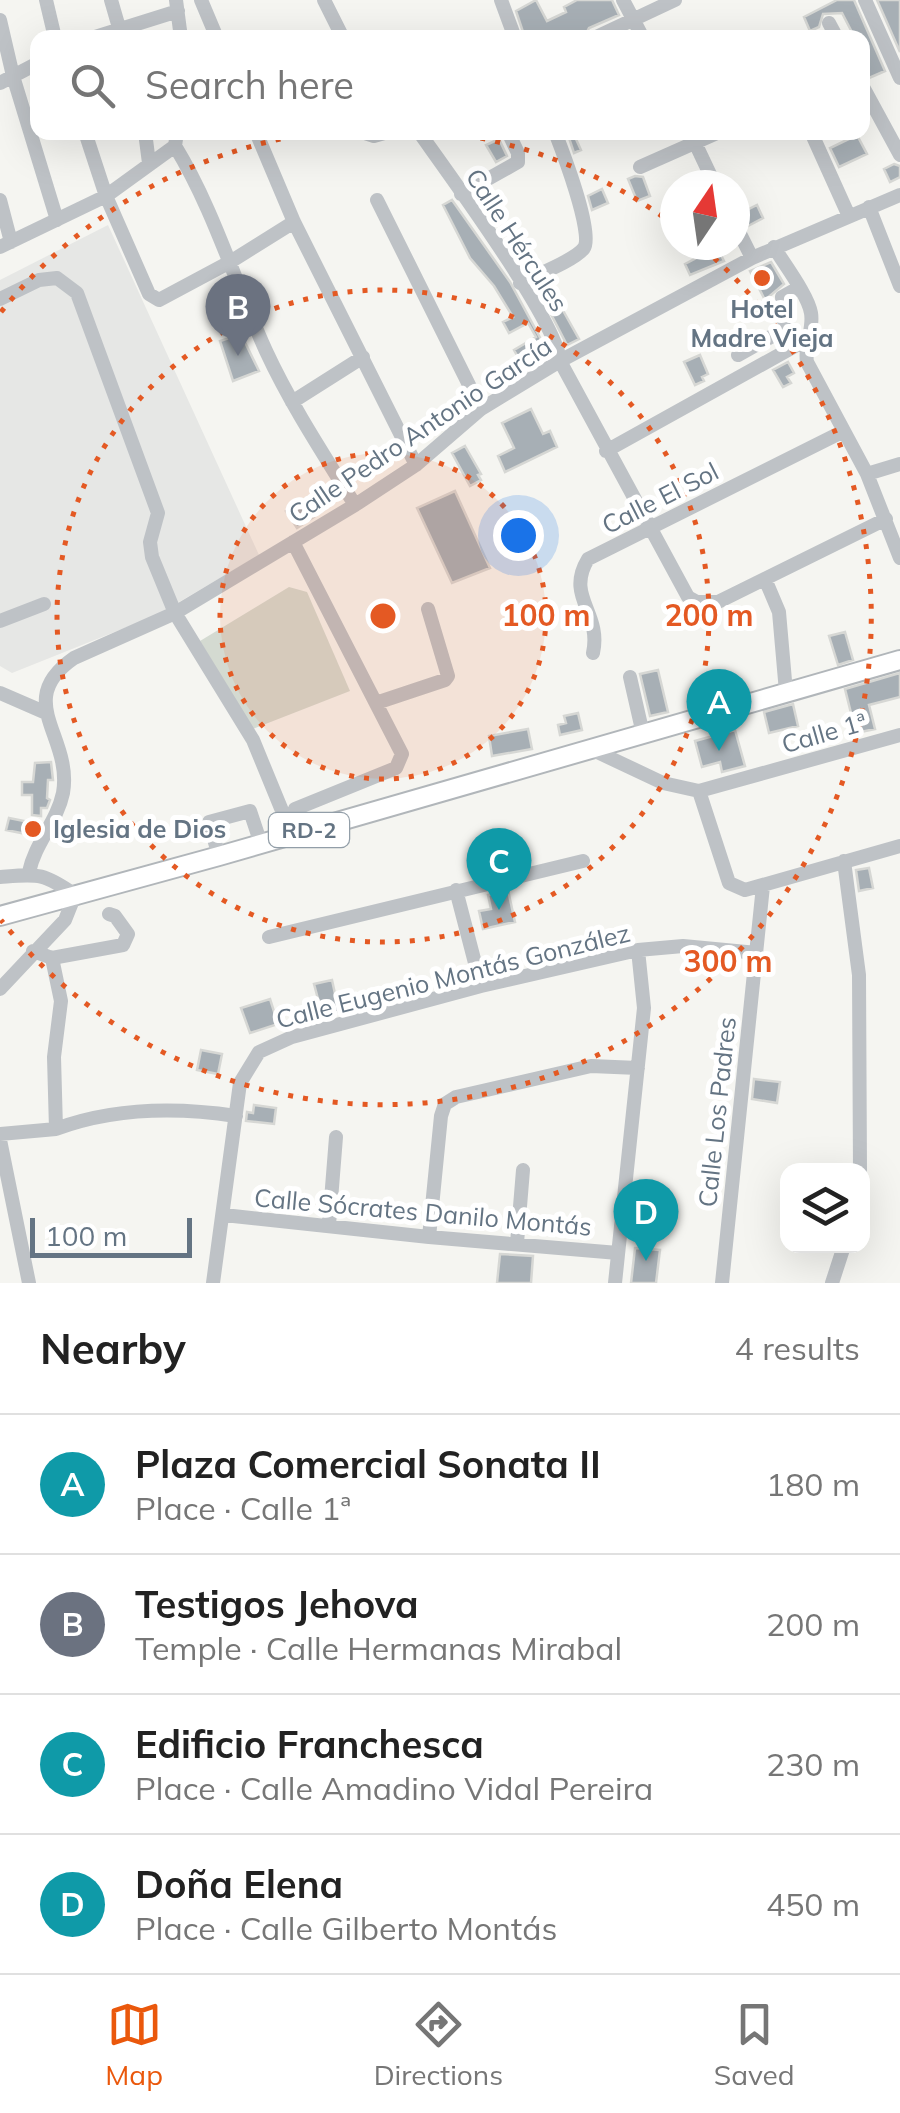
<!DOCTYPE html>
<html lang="en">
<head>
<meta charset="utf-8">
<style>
	body { margin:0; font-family:Mulish,sans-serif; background:#f2f2f2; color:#222 }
	.controls { position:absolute; right:30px; bottom:30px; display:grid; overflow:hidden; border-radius:20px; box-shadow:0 10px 40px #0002 }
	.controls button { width:90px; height:90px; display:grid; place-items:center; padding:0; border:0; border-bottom:2px solid #e0e0e0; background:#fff; color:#222; font:50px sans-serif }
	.compass { position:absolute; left:660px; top:170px; width:90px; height:90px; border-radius:50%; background:#fff; box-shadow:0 10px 40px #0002; rotate:13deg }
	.scale { position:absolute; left:30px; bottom:25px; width:162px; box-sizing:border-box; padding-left:10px; border:5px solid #647483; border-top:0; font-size:28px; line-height:35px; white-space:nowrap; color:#647483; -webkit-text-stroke:8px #fff; paint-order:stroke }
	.you { position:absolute; left:518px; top:535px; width:35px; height:35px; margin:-25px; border:8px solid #fff; border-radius:50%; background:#1a73e8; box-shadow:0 0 0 15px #1a73e833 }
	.badge { display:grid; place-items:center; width:65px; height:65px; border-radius:50%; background:#ea580c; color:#fff; font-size:32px; font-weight:700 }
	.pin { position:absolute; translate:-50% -82px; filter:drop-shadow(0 2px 5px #0008) }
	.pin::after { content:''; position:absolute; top:52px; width:35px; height:30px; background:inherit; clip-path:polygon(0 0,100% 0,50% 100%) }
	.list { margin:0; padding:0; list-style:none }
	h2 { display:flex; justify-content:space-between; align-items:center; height:130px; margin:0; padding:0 40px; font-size:42px }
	h2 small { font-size:32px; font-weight:400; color:#767676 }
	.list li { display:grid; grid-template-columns:65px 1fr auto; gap:30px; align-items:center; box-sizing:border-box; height:140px; padding:0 40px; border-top:2px solid #e0e0e0 }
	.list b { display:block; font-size:38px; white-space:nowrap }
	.list p { margin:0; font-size:32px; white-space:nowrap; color:#767676 }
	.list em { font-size:32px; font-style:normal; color:#767676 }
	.icon { flex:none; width:55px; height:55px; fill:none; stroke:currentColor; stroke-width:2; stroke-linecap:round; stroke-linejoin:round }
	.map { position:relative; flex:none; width:900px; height:1283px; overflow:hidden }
	.search { position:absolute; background:#fff; box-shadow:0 10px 40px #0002; left:30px; right:30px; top:30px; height:110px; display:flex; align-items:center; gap:25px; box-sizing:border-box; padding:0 35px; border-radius:20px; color:#767676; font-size:38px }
	.sheet { height:690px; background:#fff }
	nav { display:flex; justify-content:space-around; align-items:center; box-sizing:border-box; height:140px; border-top:2px solid #e0e0e0; background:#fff; font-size:28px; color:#767676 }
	nav a { display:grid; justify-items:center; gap:5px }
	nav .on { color:#ea580c }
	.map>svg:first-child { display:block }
	.built { fill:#e6e7e5 }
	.green { fill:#d4dad1 }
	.building { fill:#a7afb5; stroke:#d6d7d4; stroke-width:2.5 }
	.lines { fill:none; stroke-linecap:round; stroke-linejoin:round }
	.major-casing { stroke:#b1b6ba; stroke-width:22 }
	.minor { stroke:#bec2c6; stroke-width:14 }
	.major { stroke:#fff; stroke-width:18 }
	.ring { fill:none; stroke:#e45923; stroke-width:5; stroke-dasharray:5 10 }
	.poi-dot { fill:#e45923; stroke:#fff; stroke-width:4 }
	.labels { text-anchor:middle; stroke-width:10; stroke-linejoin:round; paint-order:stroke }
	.shield { fill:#fff; stroke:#929ea8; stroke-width:2.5 }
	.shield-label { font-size:22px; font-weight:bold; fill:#647483 }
	.street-label { font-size:25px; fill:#647483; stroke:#fff }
	.poi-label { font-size:25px; font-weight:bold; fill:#647483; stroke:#fff }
	.centre { fill:#e45923; stroke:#fff; stroke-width:5 }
	.ring-label { font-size:30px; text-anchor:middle; font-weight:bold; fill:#e45923; stroke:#fff; stroke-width:10; stroke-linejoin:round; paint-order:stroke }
</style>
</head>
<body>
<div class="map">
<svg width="900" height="1283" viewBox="0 0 900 1283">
	<rect width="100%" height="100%" fill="#f5f5f1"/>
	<path class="built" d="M108 225 259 555 157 615 12 673 0 666V280Z"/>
	<path class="green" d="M289 587 307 592 350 691 253 729 200 641Z"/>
	<path class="building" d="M536 0 547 21 566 12 564 7 577 0H612L619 15 589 28 584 38H525L516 11Z
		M837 0H854L885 71 869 78 864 75 862 38H855L842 13 823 14 819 27 810 31 804 17Z
		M877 0H900V52Z
		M567 132H590L576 139 581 150 574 153Z
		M857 135 867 154 839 167 830 148Z
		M499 139 507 156 496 162 486 145Z
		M894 164 900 166V177L890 182 884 169Z
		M635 176 643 177 650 196 637 201 628 179Z
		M602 189 608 203 592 210 588 196Z
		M452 200 510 282 544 345 548 356 525 370 514 350 536 337 528 323 509 333 503 322 513 317 494 286 470 258 443 205Z
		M757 205 763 218 748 226 739 214Z
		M717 247 724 261 690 275 685 264Z
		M771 262 784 284 765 300 750 271Z
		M547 282 579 339 567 345 537 287Z
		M241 334 259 371 233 381 220 341Z
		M700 355 708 374 702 377 704 381 695 385 684 362Z
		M788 362 794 373 787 377 791 383 783 387 773 370Z
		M531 409 543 434 550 431 557 447 505 472 498 456 514 448 502 423Z
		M465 446 481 474 478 475 481 480 470 486 452 453Z
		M455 491 490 568 452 583 417 508Z
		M303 500 314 517 297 528 286 511Z
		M845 632 853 660 838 665 829 636Z
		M658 670 668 712 650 716 640 674Z
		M900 673V697L869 705 875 729 856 733 845 689Z
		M793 704 798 726 769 733 764 712Z
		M578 713 582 730 560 735 558 725 566 723 564 716Z
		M528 729 532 749 492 756 489 736Z
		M735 730 745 766 722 772 720 762 702 767 695 741Z
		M51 762 53 780H48L47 798 50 800 47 808H41V816L32 815V795H22V782H33L35 763Z
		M9 818 34 823 31 835 6 830Z
		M869 868 873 888 859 891 856 870Z
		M508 890 515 922 483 929 479 911 491 909 488 895Z
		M332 980 339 1012 322 1014 314 984Z
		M270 999 278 1024 250 1033 241 1008Z
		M201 1050 222 1054 218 1074 197 1070Z
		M754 1079 780 1082 777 1103 752 1099Z
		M254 1105 276 1108 274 1124 246 1121 247 1112 253 1113Z
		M635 1248 660 1250 656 1283H631Z
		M500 1254 533 1256 531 1283H497Z"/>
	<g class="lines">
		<g class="major-casing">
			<path id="major" d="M0 916 219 856 900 660"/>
		</g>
		<path class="minor" d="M46 0 55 38
			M111 0 122 38
			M176 0 181 38
			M201 0 217 38
			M324 0 343 38
			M501 0 515 38
			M623 0 643 38
			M865 0 900 78
			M0 20 13 76 57 220
			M829 23 837 38
			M92 38 178 11
			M594 38 675 0
			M0 83 38 63
			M862 85 900 155
			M85 132 106 196 149 294 159 300 230 262 294 222
			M145 132 149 163
			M177 132 175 146C214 210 235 283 266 351 291 405 324 455 355 505
			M256 132 294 222 416 465
			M362 132 374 136 388 132
			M419 132C448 173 557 321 560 361L688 597 697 602H718L886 519
			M690 132 715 185
			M811 132 848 214
			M640 167 719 132
			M461 194 518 162V153L508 132
			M0 200 11 242
			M377 200 481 409
			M869 207 900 286
			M735 224 752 258
			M0 247 106 196 175 146
			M774 247C784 264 808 295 811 313 814 330 804 344 807 362L867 474 900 558
			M520 283C534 276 576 260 584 248 594 234 562 150 555 132
			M0 299 39 280 57 278 77 293 158 513 150 542 152 557 175 613 253 740 292 835
			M738 355 785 329 782 297 798 288
			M292 402 363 357
			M606 451 806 340
			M867 474 900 464
			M765 579 779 612 786 692
			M0 621 44 604
			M593 653C602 612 565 597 588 559L842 432
			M630 677 643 734
			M0 693 44 712
			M376 703 445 680 448 676 428 609
			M591 749 663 783 699 791 900 735
			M699 791 729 883 745 890 900 846
			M293 831 295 809 396 768 402 754 293 542
			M219 856 209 822 250 811 261 844
			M844 861 859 975 860 1170
			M29 872C35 843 57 822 63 793 73 736 12 701 74 658L175 613 355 505 416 465 481 409 560 361 752 258 900 195
			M0 877C38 874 42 872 75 895L65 920 0 989
			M456 890 481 986
			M269 937 583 861
			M52 958 123 945 128 934 115 916 109 914
			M56 1129C113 1108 176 1107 236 1116
			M0 1134 56 1129 54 1057 61 1001 52 958 33 951
			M0 1140 29 1283
			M224 1215 429 1237 618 1253
			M329 1225 336 1137
			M429 1237 441 1116 445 1104 456 1097 591 1066 638 1068
			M517 1243 523 1170
			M213 1283 240 1083 259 1052 292 1037 481 986 638 950 683 946 757 953
			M615 1283 644 1008 638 950
			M722 1283 763 886
			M832 1283 844 1246"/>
		<use href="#major" class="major"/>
	</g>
	<circle cx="383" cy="616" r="163" fill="#e45923" fill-opacity=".12"/>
	<g class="ring">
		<circle cx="383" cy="616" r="163"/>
		<circle cx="383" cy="616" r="326"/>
		<path d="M1 312A488 488 0 0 1 315 133M451 133A488 488 0 0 1 673 224M703 248A488 488 0 1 1 1 920"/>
	</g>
	<g class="poi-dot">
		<circle cx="762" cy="278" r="10"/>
		<circle cx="33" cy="829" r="10"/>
	</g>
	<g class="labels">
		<rect class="shield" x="269" y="813" width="80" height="34" rx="8"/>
		<g class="shield-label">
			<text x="309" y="838">RD-2</text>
		</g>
		<g class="street-label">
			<text transform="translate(517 240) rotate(57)" y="9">Calle Hércules</text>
			<text transform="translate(420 430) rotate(-34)" y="9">Calle Pedro Antonio García</text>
			<text transform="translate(660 498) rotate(-27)" y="9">Calle El Sol</text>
			<text transform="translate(824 733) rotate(-16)" y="9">Calle 1ª</text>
			<text transform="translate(453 976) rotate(-14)" y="9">Calle Eugenio Montás González</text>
			<text transform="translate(717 1112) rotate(-84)" y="9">Calle Los Padres</text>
			<text transform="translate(423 1212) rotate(5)" y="9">Calle Sócrates Danilo Montás</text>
		</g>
		<g class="poi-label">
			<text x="762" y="318">Hotel<tspan x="762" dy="29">Madre Vieja</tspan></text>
			<text x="53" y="838" text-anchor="start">Iglesia de Dios</text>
		</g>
	</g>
	<circle cx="383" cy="616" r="15" class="centre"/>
	<g class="ring-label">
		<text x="546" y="626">100 m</text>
		<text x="709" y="626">200 m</text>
		<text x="728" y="972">300 m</text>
	</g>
</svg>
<div class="controls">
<button><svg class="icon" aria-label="layers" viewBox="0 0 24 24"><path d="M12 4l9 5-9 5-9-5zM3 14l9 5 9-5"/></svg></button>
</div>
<svg class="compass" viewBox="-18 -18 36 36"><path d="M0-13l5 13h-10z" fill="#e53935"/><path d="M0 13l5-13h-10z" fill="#767676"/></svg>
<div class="scale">100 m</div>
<div class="you"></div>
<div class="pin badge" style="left:719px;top:751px;background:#0f9aa8">A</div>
<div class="pin badge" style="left:238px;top:356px;background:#6b7280">B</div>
<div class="pin badge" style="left:499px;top:910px;background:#0f9aa8">C</div>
<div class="pin badge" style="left:646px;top:1261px;background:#0f9aa8">D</div>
<div class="search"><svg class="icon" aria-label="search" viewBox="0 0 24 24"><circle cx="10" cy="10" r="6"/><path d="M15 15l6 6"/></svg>Search here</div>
</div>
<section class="sheet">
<h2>Nearby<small>4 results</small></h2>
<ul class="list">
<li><span class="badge" style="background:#0f9aa8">A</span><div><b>Plaza Comercial Sonata II</b><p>Place · Calle 1ª</p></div><em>180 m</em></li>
<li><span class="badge" style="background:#6b7280">B</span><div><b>Testigos Jehova</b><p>Temple · Calle Hermanas Mirabal</p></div><em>200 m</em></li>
<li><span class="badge" style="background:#0f9aa8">C</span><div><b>Edificio Franchesca</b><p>Place · Calle Amadino Vidal Pereira</p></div><em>230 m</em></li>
<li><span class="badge" style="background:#0f9aa8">D</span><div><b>Doña Elena</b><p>Place · Calle Gilberto Montás</p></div><em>450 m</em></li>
</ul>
</section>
<nav>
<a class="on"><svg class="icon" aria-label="map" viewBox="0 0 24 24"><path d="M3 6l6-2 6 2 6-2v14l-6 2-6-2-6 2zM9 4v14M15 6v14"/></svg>Map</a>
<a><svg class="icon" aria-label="directions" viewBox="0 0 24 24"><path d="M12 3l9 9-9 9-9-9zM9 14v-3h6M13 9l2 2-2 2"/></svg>Directions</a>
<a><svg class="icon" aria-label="saved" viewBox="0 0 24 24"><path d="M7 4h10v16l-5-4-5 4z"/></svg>Saved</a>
</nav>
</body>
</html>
